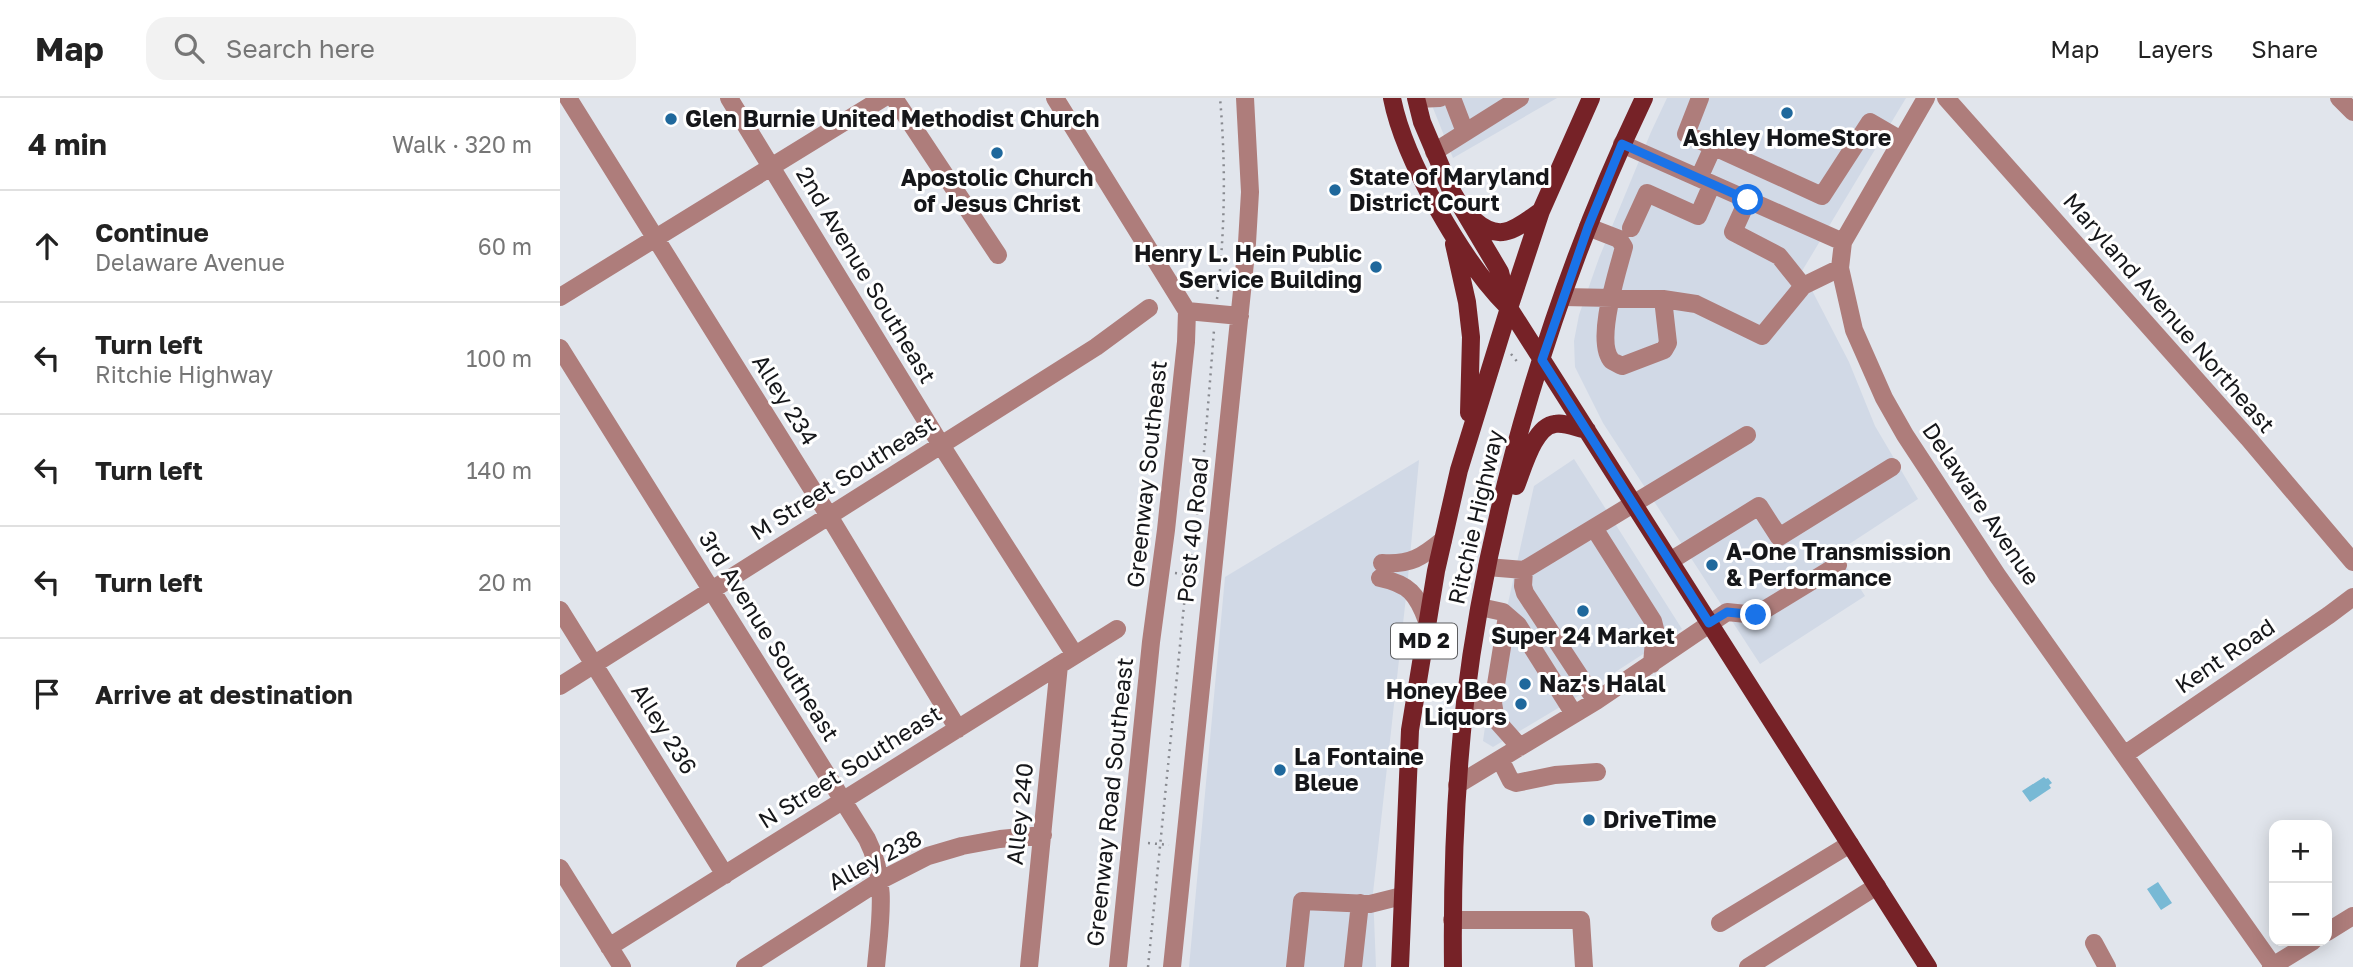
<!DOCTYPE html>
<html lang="en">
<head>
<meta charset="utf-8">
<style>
	body { margin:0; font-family:"Golos Text",sans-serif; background:#f2f2f2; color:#222 }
	.controls { position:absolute; right:21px; bottom:21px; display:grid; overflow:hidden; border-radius:14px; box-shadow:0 4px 18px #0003 }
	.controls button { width:63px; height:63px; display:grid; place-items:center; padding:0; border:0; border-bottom:2px solid #e0e0e0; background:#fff; color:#222; font:35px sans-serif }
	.stop { position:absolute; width:21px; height:21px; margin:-16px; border:5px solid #1a73e8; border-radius:50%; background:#fff }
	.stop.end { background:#1a73e8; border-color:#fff; box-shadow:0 2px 7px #0008 }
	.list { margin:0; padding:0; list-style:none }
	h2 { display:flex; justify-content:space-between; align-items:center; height:91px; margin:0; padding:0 28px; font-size:30px }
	h2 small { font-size:23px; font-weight:400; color:#767676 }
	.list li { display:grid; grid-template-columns:46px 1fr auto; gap:21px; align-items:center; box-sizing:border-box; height:112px; padding:0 28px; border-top:2px solid #e0e0e0 }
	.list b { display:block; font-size:26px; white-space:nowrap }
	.list p { margin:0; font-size:23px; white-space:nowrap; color:#767676 }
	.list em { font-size:23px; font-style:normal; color:#767676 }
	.icon { flex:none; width:38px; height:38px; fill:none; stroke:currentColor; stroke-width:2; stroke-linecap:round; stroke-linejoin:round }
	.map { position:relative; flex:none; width:1793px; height:869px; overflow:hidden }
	header { display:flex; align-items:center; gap:42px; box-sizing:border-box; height:98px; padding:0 35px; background:#fff; border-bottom:2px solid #e0e0e0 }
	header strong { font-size:33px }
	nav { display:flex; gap:38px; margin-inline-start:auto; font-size:24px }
	.search { width:490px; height:63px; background:#f2f2f2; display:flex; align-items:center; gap:18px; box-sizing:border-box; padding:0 24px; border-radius:21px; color:#767676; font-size:26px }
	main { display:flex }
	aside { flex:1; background:#fff }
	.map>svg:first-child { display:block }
	.built { fill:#d1d9e6 }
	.water { fill:#78b9d5 }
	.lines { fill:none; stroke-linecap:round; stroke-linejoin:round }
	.path { stroke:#888a90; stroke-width:2.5; stroke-dasharray:2 5; stroke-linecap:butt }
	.minor { stroke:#ae7d7b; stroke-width:18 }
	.major { stroke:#762227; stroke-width:18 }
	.route { stroke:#1a73e8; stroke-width:9 }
	.poi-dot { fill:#1f689c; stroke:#fff; stroke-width:2.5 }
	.labels { text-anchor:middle; stroke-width:6; stroke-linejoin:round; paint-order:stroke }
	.shield { fill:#fff; stroke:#5c5d5f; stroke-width:2 }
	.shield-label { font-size:21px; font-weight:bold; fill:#16171a }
	.poi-label { font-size:23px; font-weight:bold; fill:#16171a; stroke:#fff; text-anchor:start }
	.street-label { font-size:23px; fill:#16171a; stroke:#fff }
</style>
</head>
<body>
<header>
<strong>Map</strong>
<div class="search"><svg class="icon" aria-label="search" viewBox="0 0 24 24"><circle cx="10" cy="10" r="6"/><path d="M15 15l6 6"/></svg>Search here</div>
<nav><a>Map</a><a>Layers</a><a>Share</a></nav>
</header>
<main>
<aside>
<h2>4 min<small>Walk · 320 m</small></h2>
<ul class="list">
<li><svg class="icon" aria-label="ahead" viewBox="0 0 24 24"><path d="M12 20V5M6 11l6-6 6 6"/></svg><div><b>Continue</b><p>Delaware Avenue</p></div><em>60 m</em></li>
<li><svg class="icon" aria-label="left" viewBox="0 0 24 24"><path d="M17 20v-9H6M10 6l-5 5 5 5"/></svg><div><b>Turn left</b><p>Ritchie Highway</p></div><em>100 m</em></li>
<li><svg class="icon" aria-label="left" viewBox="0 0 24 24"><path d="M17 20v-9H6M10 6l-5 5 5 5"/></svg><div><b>Turn left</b></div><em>140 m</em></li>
<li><svg class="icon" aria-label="left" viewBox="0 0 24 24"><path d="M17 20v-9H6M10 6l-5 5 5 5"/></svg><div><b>Turn left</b></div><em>20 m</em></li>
<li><svg class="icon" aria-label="arrive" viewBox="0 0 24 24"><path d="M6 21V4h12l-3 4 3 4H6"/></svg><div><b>Arrive at destination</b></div></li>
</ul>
</aside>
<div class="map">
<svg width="1793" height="869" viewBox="0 0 1793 869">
	<rect width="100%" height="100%" fill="#e1e5ec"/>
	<path class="built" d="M869 0H997L893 60Z
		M1107 0H1346L1242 173 1289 264 1315 328 1358 401 1277 454 1305 498 1200 566 1043 325 1015 269 1014 243 1019 217 1039 160 1091 34Z
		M1014 361 1122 531 1015 600 933 649 923 643 933 573 974 388Z
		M859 362 847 490 813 795 816 869H629L665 479Z"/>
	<path class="water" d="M1484 679 1486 681 1488 680 1492 685 1489 687 1491 690 1470 704 1462 693Z
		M1598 784 1612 805 1601 812 1587 791Z"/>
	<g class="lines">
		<path class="path" d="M657 201C665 133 666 68 660 0
			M951 256 959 266
			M615 475 636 478
			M588 745 609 747
			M588 869 625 497C641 409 647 321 654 232"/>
		<path class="minor" d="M8 0 269 418 398 631
			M169 0 381 347 515 557
			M334 0 438 157
			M495 0 627 213
			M892 0 905 34
			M1140 0 1126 36 1262 98 1310 24 1341 42
			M1366 0 1283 144 1280 170 1294 232 1324 300 1345 337 1437 477 1714 869
			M1386 0 1688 340 1793 464
			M1779 0 1793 14
			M857 1 880 0
			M1062 46 1283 144
			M874 54 960 0
			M1139 80 1153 49
			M1188 101 1173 134 1219 158 1243 188
			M1028 129 1059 141 1064 149C1058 172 1034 244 1052 263 1053 264 1060 267 1062 268L1104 252 1108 245 1103 201
			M1071 130 1087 95 1138 118 1152 86
			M0 199 323 0
			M1003 199 1103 201 1136 206 1202 238 1243 188 1280 170
			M627 213 680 218
			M0 250 307 741C328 782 320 824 316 869
			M1034 430 1093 523 1095 531 1092 566
			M1110 463 1199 408 1219 439 1332 369
			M822 465C851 467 862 459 883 442
			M927 469 964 472 1187 337
			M964 472 963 488 965 495 1036 603
			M820 480C849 486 857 496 867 523
			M920 509 943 514 958 527 1014 616
			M0 512 165 777
			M0 588 536 249 589 210
			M933 605 936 622 960 649
			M905 606 933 605 947 518
			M1564 657 1769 517 1793 499
			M940 661 951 683 956 685 995 677 1037 674
			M897 687 1036 603 1167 514 1196 517 1278 467
			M0 770 62 869
			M892 822H1021L1024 869
			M1160 825 1290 746
			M1767 834 1793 818
			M1534 845 1547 869
			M49 849 557 531
			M185 869 321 782 368 758 402 748 440 741 483 737
			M469 869 499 567
			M558 869 591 544 606 432 626 244 627 213
			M612 869 687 145 690 94 685 0
			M735 869 742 803 810 806 842 798
			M793 869 800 805
			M1188 869 1317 788
			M1711 869 1753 843"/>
		<path class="major" d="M832 0C844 62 904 166 949 210L1368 869
			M856 0 862 24 890 90 940 174 949 210
			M914 122C941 146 956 130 981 113
			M894 146 907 204 911 239 909 315
			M956 388C963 371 974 328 995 326 1004 324 1017 330 1027 332
			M840 869 850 632 876 473 899 372 949 210 981 113 1031 0
			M893 869C892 781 895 693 905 605 929 403 996 184 1084 0"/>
	</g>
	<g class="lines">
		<path class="route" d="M1188 102 1062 46 1028 129 982 262 1149 525 1167 514 1196 517"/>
	</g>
	<g class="poi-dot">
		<circle cx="1227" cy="15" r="7"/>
		<circle cx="111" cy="21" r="7"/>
		<circle cx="437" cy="55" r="7"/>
		<circle cx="775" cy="92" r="7"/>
		<circle cx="816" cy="169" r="7"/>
		<circle cx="1152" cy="467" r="7"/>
		<circle cx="1023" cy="513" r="7"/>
		<circle cx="965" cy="586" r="7"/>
		<circle cx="961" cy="606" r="7"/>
		<circle cx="720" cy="672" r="7"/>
		<circle cx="1029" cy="722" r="7"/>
	</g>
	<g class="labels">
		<rect class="shield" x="831" y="525.5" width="66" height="35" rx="5"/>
		<g class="shield-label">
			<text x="864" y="550">MD 2</text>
		</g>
		<g class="poi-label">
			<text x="125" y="29">Glen Burnie United Methodist Church</text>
			<text x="1227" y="48" text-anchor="middle">Ashley HomeStore</text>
			<text x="789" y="87">State of Maryland<tspan x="789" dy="26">District Court</tspan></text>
			<text x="437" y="88" text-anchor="middle">Apostolic Church<tspan x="437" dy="26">of Jesus Christ</tspan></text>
			<text x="802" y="164" text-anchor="end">Henry L. Hein Public<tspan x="802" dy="26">Service Building</tspan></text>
			<text x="1166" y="462">A-One Transmission<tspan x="1166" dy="26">&amp; Performance</tspan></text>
			<text x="1023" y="546" text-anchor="middle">Super 24 Market</text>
			<text x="979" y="594">Naz's Halal</text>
			<text x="947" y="601" text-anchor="end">Honey Bee<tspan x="947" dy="26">Liquors</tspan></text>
			<text x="734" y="667">La Fontaine<tspan x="734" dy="26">Bleue</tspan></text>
			<text x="1043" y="730">DriveTime</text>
		</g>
		<g class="street-label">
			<text transform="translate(306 177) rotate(59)" y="8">2nd Avenue Southeast</text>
			<text transform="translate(1609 215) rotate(49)" y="8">Maryland Avenue Northeast</text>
			<text transform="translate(225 302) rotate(58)" y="8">Alley 234</text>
			<text transform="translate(587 376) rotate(-84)" y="8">Greenway Southeast</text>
			<text transform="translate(283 380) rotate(-32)" y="8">M Street Southeast</text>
			<text transform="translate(1421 406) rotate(56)" y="8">Delaware Avenue</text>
			<text transform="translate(916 419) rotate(-77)" y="8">Ritchie Highway</text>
			<text transform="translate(633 432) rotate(-84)" y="8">Post 40 Road</text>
			<text transform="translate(209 538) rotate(58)" y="8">3rd Avenue Southeast</text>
			<text transform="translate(1665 558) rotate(-34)" y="8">Kent Road</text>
			<text transform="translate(104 631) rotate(58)" y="8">Alley 236</text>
			<text transform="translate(290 669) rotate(-32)" y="8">N Street Southeast</text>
			<text transform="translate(550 704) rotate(-84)" y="8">Greenway Road Southeast</text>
			<text transform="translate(460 716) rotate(-84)" y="8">Alley 240</text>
			<text transform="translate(315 762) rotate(-28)" y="8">Alley 238</text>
		</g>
	</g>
</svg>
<div class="controls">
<button>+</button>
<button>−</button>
</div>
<div class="stop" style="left:1188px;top:102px"></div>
<div class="stop end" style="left:1196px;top:517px"></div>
</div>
</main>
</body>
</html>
